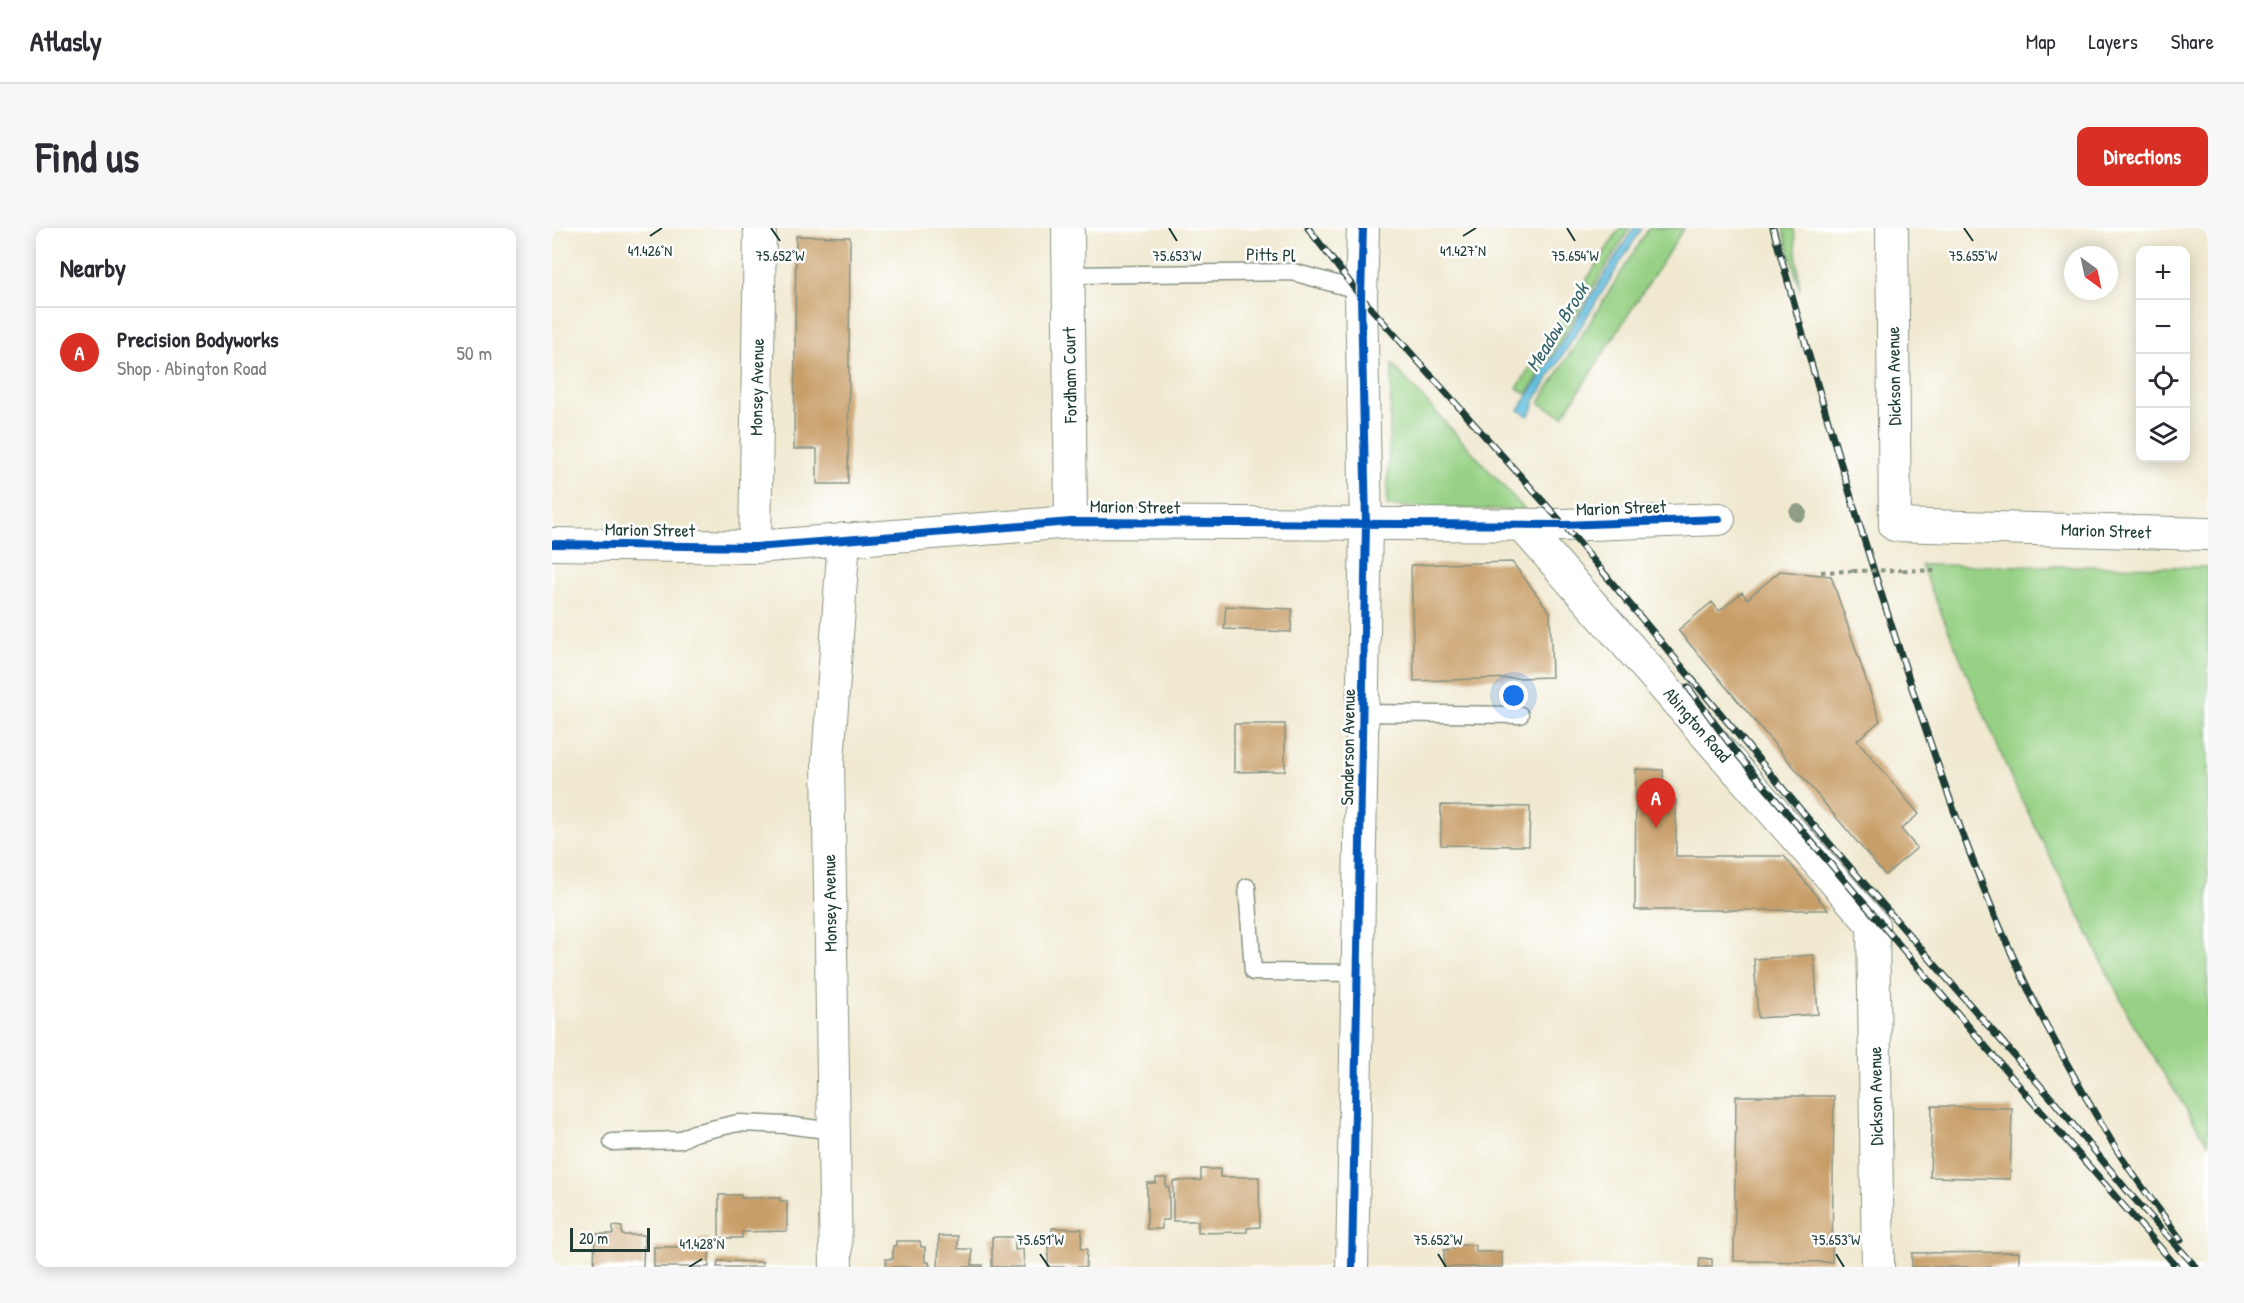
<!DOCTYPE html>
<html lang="en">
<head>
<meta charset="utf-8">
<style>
	body { margin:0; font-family:"Patrick Hand",sans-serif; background:#f7f7f7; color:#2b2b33 }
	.controls { position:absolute; right:18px; top:18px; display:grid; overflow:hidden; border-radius:12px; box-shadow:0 3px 15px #0003 }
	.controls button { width:54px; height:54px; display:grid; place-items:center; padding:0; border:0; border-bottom:2px solid #e1e1e2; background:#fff; color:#2b2b33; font:30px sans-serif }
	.compass { position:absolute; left:1512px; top:18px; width:54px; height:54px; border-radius:50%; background:#fff; box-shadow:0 3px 15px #0003; rotate:147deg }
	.scale { position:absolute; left:18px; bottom:15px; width:80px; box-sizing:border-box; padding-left:6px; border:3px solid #1f3d34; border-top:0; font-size:16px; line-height:21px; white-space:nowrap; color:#1f3d34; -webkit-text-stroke:4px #fff; paint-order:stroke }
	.you { position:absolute; left:962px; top:468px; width:21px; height:21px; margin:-15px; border:4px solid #fff; border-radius:50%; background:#1a73e8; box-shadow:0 0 0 9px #1a73e833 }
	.badge { display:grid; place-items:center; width:39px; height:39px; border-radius:50%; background:#d93025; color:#fff; font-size:20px; font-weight:700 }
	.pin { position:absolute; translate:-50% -50px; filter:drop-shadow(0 2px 3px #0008) }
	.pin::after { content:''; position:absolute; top:32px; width:21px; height:18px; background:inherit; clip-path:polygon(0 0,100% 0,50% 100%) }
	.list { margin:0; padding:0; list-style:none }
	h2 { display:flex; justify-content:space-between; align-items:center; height:78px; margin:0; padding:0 24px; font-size:26px }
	h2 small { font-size:20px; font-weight:400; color:#7c7c81 }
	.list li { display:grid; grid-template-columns:39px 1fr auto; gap:18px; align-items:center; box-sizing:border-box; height:90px; padding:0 24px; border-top:2px solid #e1e1e2 }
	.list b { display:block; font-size:22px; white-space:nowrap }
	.list p { margin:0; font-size:20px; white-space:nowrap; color:#7c7c81 }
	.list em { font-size:20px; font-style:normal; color:#7c7c81 }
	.icon { flex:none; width:33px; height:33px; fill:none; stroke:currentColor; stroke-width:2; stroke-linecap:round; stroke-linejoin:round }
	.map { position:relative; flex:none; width:1656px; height:1039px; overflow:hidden; border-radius:12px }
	header { display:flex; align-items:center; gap:36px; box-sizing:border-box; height:84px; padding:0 30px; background:#fff; border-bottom:2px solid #e1e1e2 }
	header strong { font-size:28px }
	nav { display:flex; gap:33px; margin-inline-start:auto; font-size:21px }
	.intro { display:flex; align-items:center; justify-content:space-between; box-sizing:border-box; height:144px; padding:0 36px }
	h1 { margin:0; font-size:42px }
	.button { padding:15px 27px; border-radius:12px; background:#d93025; color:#fff; font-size:21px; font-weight:700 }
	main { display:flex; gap:36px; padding:0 36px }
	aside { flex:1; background:#fff; border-radius:12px; box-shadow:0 3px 15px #0003 }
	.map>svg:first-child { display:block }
	.green { fill:#97d185; stroke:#5b875c; stroke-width:1.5 }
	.water { fill:#63c0e1; stroke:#417e8a; stroke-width:1.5 }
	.building { fill:#c89e68 }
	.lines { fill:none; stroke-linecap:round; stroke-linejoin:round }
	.lane-casing { stroke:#889382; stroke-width:19 }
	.street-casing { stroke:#889382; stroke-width:34 }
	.path { stroke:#889382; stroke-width:4; stroke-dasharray:4.5 4.5; stroke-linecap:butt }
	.lane { stroke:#fff; stroke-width:16 }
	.street { stroke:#fff; stroke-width:32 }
	.rail-casing { stroke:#1f3d34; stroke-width:7 }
	.rail { stroke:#fff; stroke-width:4.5; stroke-dasharray:14; stroke-linecap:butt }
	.path-bridge { stroke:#889382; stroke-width:4; stroke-dasharray:4.5 4.5; stroke-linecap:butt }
	.cycleway-casing { stroke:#fff; stroke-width:11 }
	.cycleway { stroke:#0057b8; stroke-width:8 }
	.tree { fill:#8e9f85 }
	.ticks { fill:none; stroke:#1f3d34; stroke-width:2 }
	.labels { text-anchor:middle; stroke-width:5; stroke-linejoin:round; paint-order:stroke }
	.street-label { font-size:18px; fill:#1f3d34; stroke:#fff }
	.water-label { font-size:20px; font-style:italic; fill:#336468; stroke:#fff }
	.ticks-label { font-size:15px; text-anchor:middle; fill:#1f3d34; stroke:#fff; stroke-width:5; stroke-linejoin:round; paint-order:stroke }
</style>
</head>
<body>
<header>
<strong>Atlasly</strong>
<nav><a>Map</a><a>Layers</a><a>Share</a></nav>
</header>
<div class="intro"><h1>Find us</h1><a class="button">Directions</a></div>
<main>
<aside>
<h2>Nearby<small></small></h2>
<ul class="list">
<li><span class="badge">A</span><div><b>Precision Bodyworks</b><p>Shop · Abington Road</p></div><em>50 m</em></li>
</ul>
</aside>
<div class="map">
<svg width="1656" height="1039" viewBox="0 0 1656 1039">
	<rect width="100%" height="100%" fill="#fff"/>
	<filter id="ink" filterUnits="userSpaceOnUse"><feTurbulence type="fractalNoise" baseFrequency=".0167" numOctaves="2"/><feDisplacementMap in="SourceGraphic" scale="12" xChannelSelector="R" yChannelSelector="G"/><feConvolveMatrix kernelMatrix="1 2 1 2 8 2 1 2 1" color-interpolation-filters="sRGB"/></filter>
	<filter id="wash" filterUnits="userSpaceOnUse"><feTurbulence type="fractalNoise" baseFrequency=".008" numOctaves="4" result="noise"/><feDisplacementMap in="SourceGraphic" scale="24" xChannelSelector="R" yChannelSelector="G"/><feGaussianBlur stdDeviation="1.35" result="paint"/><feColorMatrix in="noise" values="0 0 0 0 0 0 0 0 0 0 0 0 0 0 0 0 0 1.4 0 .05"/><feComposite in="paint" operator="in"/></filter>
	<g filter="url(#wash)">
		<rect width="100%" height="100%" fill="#f0e9d0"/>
		<path class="green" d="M1068 0H1078L975 166 965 160Z
			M1097 0H1132L1011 188 987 175Z
			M1231 0H1242L1248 63Z
			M840 136 974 283 835 278Z
			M1369 337 1656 339V916L1582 798 1460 552Z"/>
		<path class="water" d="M1082 0H1090L983 172 981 181 976 188 967 182Z"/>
		<g id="blocks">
			<path class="building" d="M244 8 298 9 296 256H265V221H242Z
				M960 334 998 384 1000 449 862 453 859 337Z
				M1228 343 1279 348 1328 493 1305 512 1367 586 1349 601 1365 620 1333 647 1126 402 1160 374 1167 383 1190 364 1195 371Z
				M674 378 740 381 739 404 672 401Z
				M682 496H733V543L682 544Z
				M1084 541 1111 542V572H1124V628H1232L1276 682H1083Z
				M889 577 978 579 977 618 889 617Z
				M1262 727 1266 786 1206 790 1202 731Z
				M1184 868H1282L1280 1034 1182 1033Z
				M1380 878 1460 880 1458 951 1378 949Z
				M649 941H668V949H707L708 999 695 1000V1004L646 1005V993H621V953L649 952Z
				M604 950H614V959H617V992H610V1001H595V955H604Z
				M167 967H189V970H228V973H235V1003L190 1004V1010H167Z
				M61 998 70 999V1007H92L91 1039H42L43 1006H61Z
				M500 1000 530 1001 529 1021H535L534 1039H496V1019H500Z
				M387 1008H406V1021H420V1037H431V1039H386Z
				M440 1009H463V1022L471 1021 472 1039H440Z
				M145 1011H157V1039H102V1019H145Z
				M344 1013H368L369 1019H373V1034H377L378 1039H334V1031H341V1018H344Z
				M901 1017H924V1024H950V1039H892V1022L902 1021Z
				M1467 1024V1039H1360V1025Z
				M1148 1030 1160 1031V1039H1147Z
				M166 1033 211 1034 210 1039H165Z"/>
		</g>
	</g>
	<g filter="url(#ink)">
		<use href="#blocks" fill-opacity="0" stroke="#889382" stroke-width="1.5"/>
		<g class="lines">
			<g class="lane-casing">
				<path id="lane" d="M517 47 741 44 809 63
					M811 485 968 487
					M695 659 701 744 806 745
					M60 914 128 912 142 905 186 895 235 897 282 903"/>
			</g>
			<g class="street-casing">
				<path id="street" d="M516 0 519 294
					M1340 0 1343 297 1656 306
					M970 297 1321 697 1326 1039
					M0 316 203 319 519 294 1012 297 1167 291
					M203 319 208 0
					M284 1039 276 533 292 311
					M800 1039 814 297 809 69 811 0"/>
			</g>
			<path class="path" d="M1351 342 1386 343
				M1269 344 1301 343"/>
			<use href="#lane" class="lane"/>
			<use href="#street" class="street"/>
			<g class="rail-casing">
				<path id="rail" d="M756 0 809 69 1012 297 1257 592 1500 871 1578 966 1644 1039
					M1221 0C1263 153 1308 304 1358 454 1396 570 1436 684 1492 793 1516 838 1541 884 1568 927 1587 956 1609 984 1629 1012
					M1136 459 1185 526 1474 866 1625 1039"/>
			</g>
			<use href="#rail" class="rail"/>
			<path class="path-bridge" d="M1301 343 1351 342"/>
			<g class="cycleway-casing">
				<path id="cycleway" d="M0 316 203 319 519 294 1012 297 1167 291
					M800 1039 814 297 809 69 811 0"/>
			</g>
			<use href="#cycleway" class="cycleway"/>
		</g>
		<circle class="tree" cx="1246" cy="285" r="9"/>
	</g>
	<path class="ticks" d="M219 0 228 13M617 0 625 13M1015 0 1023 13M1412 0 1421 13M98 8 110 0M911 8 924 0M488 1026 497 1039M886 1026 894 1039M1284 1026 1292 1039M137 1039 150 1031"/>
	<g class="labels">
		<g class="street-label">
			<text transform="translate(719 27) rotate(2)" y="6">Pitts Pl</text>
			<text transform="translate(518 147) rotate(-91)" y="6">Fordham Court</text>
			<text transform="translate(1342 148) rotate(-91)" y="6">Dickson Avenue</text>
			<text transform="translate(205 159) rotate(-89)" y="6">Monsey Avenue</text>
			<text transform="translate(583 279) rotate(1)" y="6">Marion Street</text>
			<text transform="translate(1069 280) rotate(-2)" y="6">Marion Street</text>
			<text transform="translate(98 302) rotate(1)" y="6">Marion Street</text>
			<text transform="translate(1554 303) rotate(2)" y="6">Marion Street</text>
			<text transform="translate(1145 497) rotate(49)" y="6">Abington Road</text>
			<text transform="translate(796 519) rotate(-89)" y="6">Sanderson Avenue</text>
			<text transform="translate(278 675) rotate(-91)" y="6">Monsey Avenue</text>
			<text transform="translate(1324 868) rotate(-91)" y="6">Dickson Avenue</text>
		</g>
		<g class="water-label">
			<text transform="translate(1005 99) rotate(-58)" y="7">Meadow Brook</text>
		</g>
	</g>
	<g class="ticks-label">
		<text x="911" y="28">41.427°N</text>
		<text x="98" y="28">41.426°N</text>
		<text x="228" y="33">75.652°W</text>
		<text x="625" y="33">75.653°W</text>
		<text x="1023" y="33">75.654°W</text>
		<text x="1421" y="33">75.655°W</text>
		<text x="488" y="1017">75.651°W</text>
		<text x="886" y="1017">75.652°W</text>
		<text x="1284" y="1017">75.653°W</text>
		<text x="150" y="1021">41.428°N</text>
	</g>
</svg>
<div class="controls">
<button>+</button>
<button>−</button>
<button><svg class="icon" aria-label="locate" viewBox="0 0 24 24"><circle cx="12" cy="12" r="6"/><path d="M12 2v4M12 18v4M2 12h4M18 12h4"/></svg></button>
<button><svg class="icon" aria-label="layers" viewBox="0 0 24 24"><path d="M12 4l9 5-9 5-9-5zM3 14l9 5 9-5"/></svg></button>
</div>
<svg class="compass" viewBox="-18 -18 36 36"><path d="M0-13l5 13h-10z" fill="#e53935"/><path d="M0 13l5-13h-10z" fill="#7c7c81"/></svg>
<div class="scale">20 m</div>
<div class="you"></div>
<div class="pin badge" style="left:1104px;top:600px">A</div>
</div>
</main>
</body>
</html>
